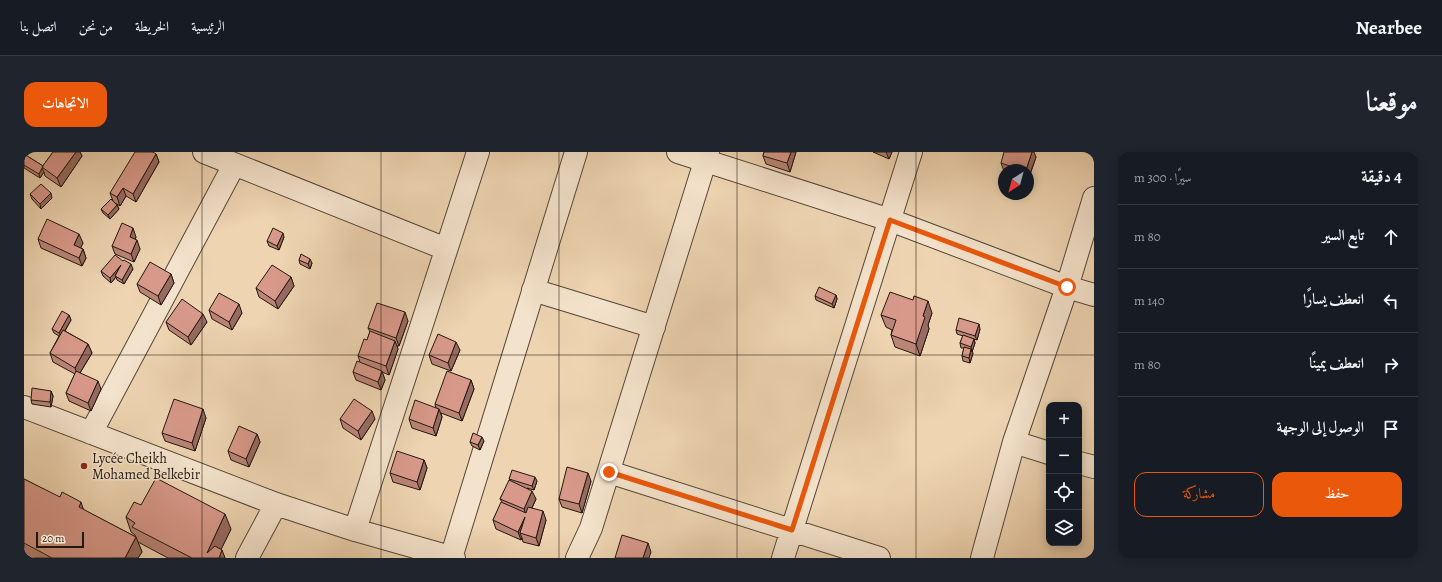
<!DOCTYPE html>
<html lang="ar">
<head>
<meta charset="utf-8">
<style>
	body { margin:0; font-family:Alegreya,Amiri,serif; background:#20242c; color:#f1f3f6; direction:rtl }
	.controls { position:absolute; right:12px; bottom:12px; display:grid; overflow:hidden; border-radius:8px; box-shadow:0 2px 10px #0003 }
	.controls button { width:36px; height:36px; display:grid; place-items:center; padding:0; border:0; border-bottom:1px solid #363941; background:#171b24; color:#f1f3f6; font:20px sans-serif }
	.compass { position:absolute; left:974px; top:12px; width:36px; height:36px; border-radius:50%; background:#171b24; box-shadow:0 2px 10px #0003; rotate:216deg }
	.scale { position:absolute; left:12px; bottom:10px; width:48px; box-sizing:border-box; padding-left:4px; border:2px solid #22180f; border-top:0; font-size:11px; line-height:14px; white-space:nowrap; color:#22180f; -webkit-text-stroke:3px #f4e3cc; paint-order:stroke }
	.stop { position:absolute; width:12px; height:12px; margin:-9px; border:3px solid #ea580c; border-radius:50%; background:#fff }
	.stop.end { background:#ea580c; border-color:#fff; box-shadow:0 1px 4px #0008 }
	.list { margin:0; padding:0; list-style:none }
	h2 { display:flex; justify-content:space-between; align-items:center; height:52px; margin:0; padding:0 16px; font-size:17px }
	h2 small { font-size:13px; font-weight:400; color:#9ea1a6 }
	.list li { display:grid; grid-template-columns:26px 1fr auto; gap:12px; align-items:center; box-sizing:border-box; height:64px; padding:0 16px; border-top:1px solid #363941 }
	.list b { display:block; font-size:15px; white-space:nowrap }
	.list em { font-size:13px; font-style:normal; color:#9ea1a6 }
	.actions { display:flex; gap:8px; padding:12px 16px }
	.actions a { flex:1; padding:9px 0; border:1px solid #ea580c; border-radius:12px; text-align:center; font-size:14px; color:#ea580c }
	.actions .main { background:#ea580c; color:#fff }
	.icon { flex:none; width:22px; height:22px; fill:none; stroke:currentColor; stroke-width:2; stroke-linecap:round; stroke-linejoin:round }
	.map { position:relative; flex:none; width:1070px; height:406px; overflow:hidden; direction:ltr; border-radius:12px }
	header { display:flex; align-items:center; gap:24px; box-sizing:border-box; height:56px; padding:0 20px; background:#171b24; border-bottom:1px solid #363941 }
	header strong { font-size:19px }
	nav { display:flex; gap:22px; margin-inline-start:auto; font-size:14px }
	.intro { display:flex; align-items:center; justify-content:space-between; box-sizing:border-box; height:96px; padding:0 24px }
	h1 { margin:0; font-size:28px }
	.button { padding:10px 18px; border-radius:12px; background:#ea580c; color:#fff; font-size:14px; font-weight:700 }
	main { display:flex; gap:24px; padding:0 24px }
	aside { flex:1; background:#171b24; border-radius:12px; box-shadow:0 2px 10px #0003 }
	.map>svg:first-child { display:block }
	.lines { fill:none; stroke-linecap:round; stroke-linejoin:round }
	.minor-casing { stroke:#554738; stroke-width:24 }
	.minor { stroke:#f4e3cc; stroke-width:22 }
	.wall { fill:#ba8477; stroke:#22180f }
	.shaded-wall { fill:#976b61; stroke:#22180f }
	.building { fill:#d8998a; stroke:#22180f }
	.route { stroke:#ea580c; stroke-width:5 }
	.grid { fill:none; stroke:#22180f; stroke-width:1; stroke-opacity:0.55 }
	.poi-dot { fill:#8f2418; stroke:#f4e3cc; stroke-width:1.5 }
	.labels { text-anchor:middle; stroke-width:3; stroke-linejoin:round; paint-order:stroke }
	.poi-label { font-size:14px; fill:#22180f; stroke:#f4e3cc; text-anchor:start }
</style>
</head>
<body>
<header>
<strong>Nearbee</strong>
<nav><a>الرئيسية</a><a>الخريطة</a><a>من نحن</a><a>اتصل بنا</a></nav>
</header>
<div class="intro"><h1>موقعنا</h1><a class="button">الاتجاهات</a></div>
<main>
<aside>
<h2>4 دقيقة<small>سيرًا · 300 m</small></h2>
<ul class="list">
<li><svg class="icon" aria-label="ahead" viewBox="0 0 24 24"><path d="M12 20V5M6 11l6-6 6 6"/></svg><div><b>تابع السير</b></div><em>80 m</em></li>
<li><svg class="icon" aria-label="left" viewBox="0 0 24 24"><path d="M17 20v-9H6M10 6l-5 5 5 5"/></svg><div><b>انعطف يسارًا</b></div><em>140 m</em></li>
<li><svg class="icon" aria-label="right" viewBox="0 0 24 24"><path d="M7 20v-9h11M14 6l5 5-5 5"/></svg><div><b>انعطف يمينًا</b></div><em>80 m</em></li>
<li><svg class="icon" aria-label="arrive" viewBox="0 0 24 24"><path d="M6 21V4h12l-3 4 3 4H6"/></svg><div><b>الوصول إلى الوجهة</b></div></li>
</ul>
<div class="actions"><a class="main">حفظ</a><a>مشاركة</a></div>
</aside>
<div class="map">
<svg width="1070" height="406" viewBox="0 0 1070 406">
	<rect width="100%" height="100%" fill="#eed4b1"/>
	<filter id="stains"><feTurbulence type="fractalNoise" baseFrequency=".005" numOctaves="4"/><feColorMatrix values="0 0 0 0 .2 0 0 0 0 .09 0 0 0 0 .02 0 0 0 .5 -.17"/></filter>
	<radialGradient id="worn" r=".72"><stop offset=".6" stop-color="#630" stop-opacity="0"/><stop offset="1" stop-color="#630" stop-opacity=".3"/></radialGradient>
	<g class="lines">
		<g class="minor-casing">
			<path id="minor" d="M180 0 422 97
				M654 0 866 68 1043 135 1070 143
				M509 138 630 175
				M0 255 252 352 331 378 430 406
				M67 281 210 13
				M990 290 1025 301
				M1055 311 1070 315
				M585 320 855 406
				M331 378 454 0
				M223 406 252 352
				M427 406 552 0
				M553 406 567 376 684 0
				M759 406 887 0
				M958 406 990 290 1043 135 1070 46"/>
		</g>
		<use href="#minor" class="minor"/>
	</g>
	<path class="wall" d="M29 0H56L58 4 37 35 21 24 20 20 16 26 0 16V2L19 14Z
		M740 0H772L766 20 742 12 739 4Z
		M849 0H868L865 7Z
		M132 2 135 10 112 50 102 44 96 54 91 51 93 53 95 57 86 67 79 61 77 57 89 49 86 41Z
		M1012 5 1004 28V18H980V19L977 11Z
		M6 42 28 46 17 57 8 47Z
		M112 85 111 88 116 97 110 110 91 102 88 94Z
		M260 85 255 98 245 94 243 89Z
		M14 87 59 91 56 96 59 97 62 106 58 114 17 96Z
		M275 108 288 111 286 117 276 112Z
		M109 117 100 132 93 128 92 125 87 131 79 124 77 119Z
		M147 122 150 131 137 153 116 140 113 132Z
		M267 125 270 134 254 157 235 145 232 136Z
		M812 143 813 147 810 156 792 148 791 144Z
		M185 158 218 161 208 178 188 167Z
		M908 161 904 173 905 177 896 204 871 195 867 183 868 178 862 175 857 163Z
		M45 163 47 168 41 179 64 192 68 201 56 221 77 237 67 259 45 249 42 241 51 222 29 210 26 201 35 184 30 181 28 177Z
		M384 169 375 194H373L374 197 365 223 358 220 361 228 357 238 332 228 329 220 336 210 334 204 343 188 346 180 344 176Z
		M142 170H183L167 193 145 178Z
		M956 177 953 188 950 187 951 191 948 200 949 201 946 211 939 209 938 204 940 196H937L936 191 939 184 933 182 932 178Z
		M436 198 427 219 408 212 405 203Z
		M447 228 450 237 438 269 417 261 418 265 412 284 388 276 385 267 412 256 411 252Z
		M27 239 29 244 27 255 8 252 7 248Z
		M182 266 171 299 141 289 138 281Z
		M316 267H351L337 288 319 276Z
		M233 282 236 290 225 315 207 308 204 299Z
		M460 289 456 298 448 294 446 290Z
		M400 308 403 316 396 338 369 330 366 321Z
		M0 327 112 385 111 383 107 380 102 365 117 353 207 377 197 397 201 406H144L114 390 118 400 114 406H5L0 403Z
		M485 327 513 329 510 338 503 336 512 347 508 356 522 368 515 394 499 390 498 386 497 388 472 377 469 368 478 350 476 347 486 328Z
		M567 329 558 361 538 355 535 347Z"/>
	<path class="shaded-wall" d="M52 0H56L58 4 37 35 33 26Z
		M767 0H772L766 20 763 11Z
		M862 0H868L865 7Z
		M1008 0H1010L1012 5 1004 28V18H1002Z
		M132 2 135 10 112 50 109 42Z
		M18 16 20 20 16 26 15 22Z
		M99 36 102 44 96 54 93 45Z
		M27 41 28 46 17 57 16 52Z
		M93 53 95 57 86 67 84 63Z
		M109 76 112 85 109 94 106 85Z
		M259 81 260 85 255 98 253 94Z
		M55 82 59 91 54 102 50 93Z
		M113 88 116 97 110 110 107 102Z
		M59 97 62 106 58 114 55 106Z
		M286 107 288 111 286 117 284 112Z
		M107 112 109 117 100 132 98 128Z
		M97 113 91 124 92 125 87 131 86 126Z
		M147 122 150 131 137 153 134 144Z
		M267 125 270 134 254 157 251 149Z
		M812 143 813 147 810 156 808 152Z
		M904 149 908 161 904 173 905 177 896 204 892 192 899 164Z
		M215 152 218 161 208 178 205 170Z
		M381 160 384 169 375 194 372 186Z
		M179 162 183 170 167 193 164 185Z
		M45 163 47 168 37 185 35 181Z
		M955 172 956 177 953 188 951 184Z
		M950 187 951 191 948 200 947 195Z
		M371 189 374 197 365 223 362 214Z
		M432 190 436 198 427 219 424 211Z
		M64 192 68 201 54 224 51 216Z
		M947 197 949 201 946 211 945 206Z
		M358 219 361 228 357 238 354 230Z
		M447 228 450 237 438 269 435 261Z
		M74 229 77 237 67 259 64 251Z
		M27 239 29 244 27 255 26 250Z
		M179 257 182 266 171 299 168 291Z
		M415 257 418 265 412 284 409 276Z
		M348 259 351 267 337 288 334 279Z
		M233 282 236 290 225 315 222 307Z
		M458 285 460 289 456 298 454 293Z
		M400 308 403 316 396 338 393 330Z
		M564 321 567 329 558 361 555 352Z
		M511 325 513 329 510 338 508 334Z
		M508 339 512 347 503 366 500 357Z
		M57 350 62 365 55 355Z
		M519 359 522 368 515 394 512 386Z
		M201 362 207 377 193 406 183 401Z
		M501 365 496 381 498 386 497 388 494 380Z
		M112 385 118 400 114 406H101Z
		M624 391 627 400 625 406H619Z
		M198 398 201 406H195Z"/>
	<path class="building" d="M29 0H52L33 26 18 15Z
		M111 0H129L132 2 109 42 99 36 93 45 86 41Z
		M740 0H767L763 11 739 4Z
		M980 0H1008L1002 18H997L977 11Z
		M0 2 19 14 15 22 0 13Z
		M17 32 27 41 16 52 6 42Z
		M87 47 93 53 84 63 77 57Z
		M23 67 55 82 50 93 59 97 55 106 14 87Z
		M98 71 109 76 106 85 113 88 107 102 88 94Z
		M249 76 259 81 253 94 243 89Z
		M277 102 286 107 284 112 275 108Z
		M91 103 99 109 100 108 107 112 98 128 91 124 97 113 86 126 77 119Z
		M126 110 147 122 134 144 113 132Z
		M248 113 267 125 251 149 232 136Z
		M795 135 812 143 808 152 791 144Z
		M866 140 889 148 890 144 904 149 899 164 901 165 892 192 867 183 872 168 857 163Z
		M195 141 215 152 205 170 185 158Z
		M158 147 179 162 164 185 142 170Z
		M353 151 381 160 372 186 344 176Z
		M38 159 45 163 35 181 28 177Z
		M935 166 955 172 951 184 932 178Z
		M39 178 64 192 51 216 26 201Z
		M346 179 371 189 362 214 334 204 340 187 343 188Z
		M414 182 432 190 424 211 405 203Z
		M939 183 950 187 947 195 936 191Z
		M940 195 947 197 945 206 938 204Z
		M333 209 358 219 354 230 329 220Z
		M52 219 74 229 64 251 42 241Z
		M423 219 447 228 435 261 411 252Z
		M8 236 27 239 26 250 7 248Z
		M150 247 179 257 168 291 138 281Z
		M330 247 348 259 334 279 316 267Z
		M391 248 415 257 409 276 385 267Z
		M215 274 233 282 222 307 204 299Z
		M449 281 458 285 454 293 446 290Z
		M373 299 400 308 393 330 366 321Z
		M543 315 564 321 555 352 535 347Z
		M488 318 511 325 508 334 485 327Z
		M132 326 201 362 183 401 191 394 198 398 195 406H168L108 375 111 371 102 365 110 350 117 353Z
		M0 327 36 345 38 340 57 350 55 355 112 385 101 406H28L0 391Z
		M485 328 508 339 500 357 476 347Z
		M477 350 502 361 504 355 519 359 512 386 496 381 501 365 494 380 469 368Z
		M598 383 624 391 619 406H591Z"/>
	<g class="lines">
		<path class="route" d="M585 320 768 378 866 68 1043 135"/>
	</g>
	<path class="grid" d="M178 0V406M357 0V406M535 0V406M713 0V406M892 0V406M0 203H1070"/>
	<circle class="poi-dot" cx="60" cy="314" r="4"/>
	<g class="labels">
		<g class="poi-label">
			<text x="68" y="311">Lycée Cheikh<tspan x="68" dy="16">Mohamed Belkebir</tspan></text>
		</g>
	</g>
	<rect width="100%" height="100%" filter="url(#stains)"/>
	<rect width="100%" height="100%" fill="url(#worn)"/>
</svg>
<div class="controls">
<button>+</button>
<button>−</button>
<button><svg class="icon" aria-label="locate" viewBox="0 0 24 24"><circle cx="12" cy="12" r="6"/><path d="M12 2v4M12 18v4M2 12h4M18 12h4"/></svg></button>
<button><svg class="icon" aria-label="layers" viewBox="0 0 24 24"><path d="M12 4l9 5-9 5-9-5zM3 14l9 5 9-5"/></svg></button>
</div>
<svg class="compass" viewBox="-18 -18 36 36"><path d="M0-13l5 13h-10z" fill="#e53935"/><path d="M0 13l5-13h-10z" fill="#9ea1a6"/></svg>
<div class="scale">20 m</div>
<div class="stop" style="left:1043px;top:135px"></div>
<div class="stop end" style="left:585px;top:320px"></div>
</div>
</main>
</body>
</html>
